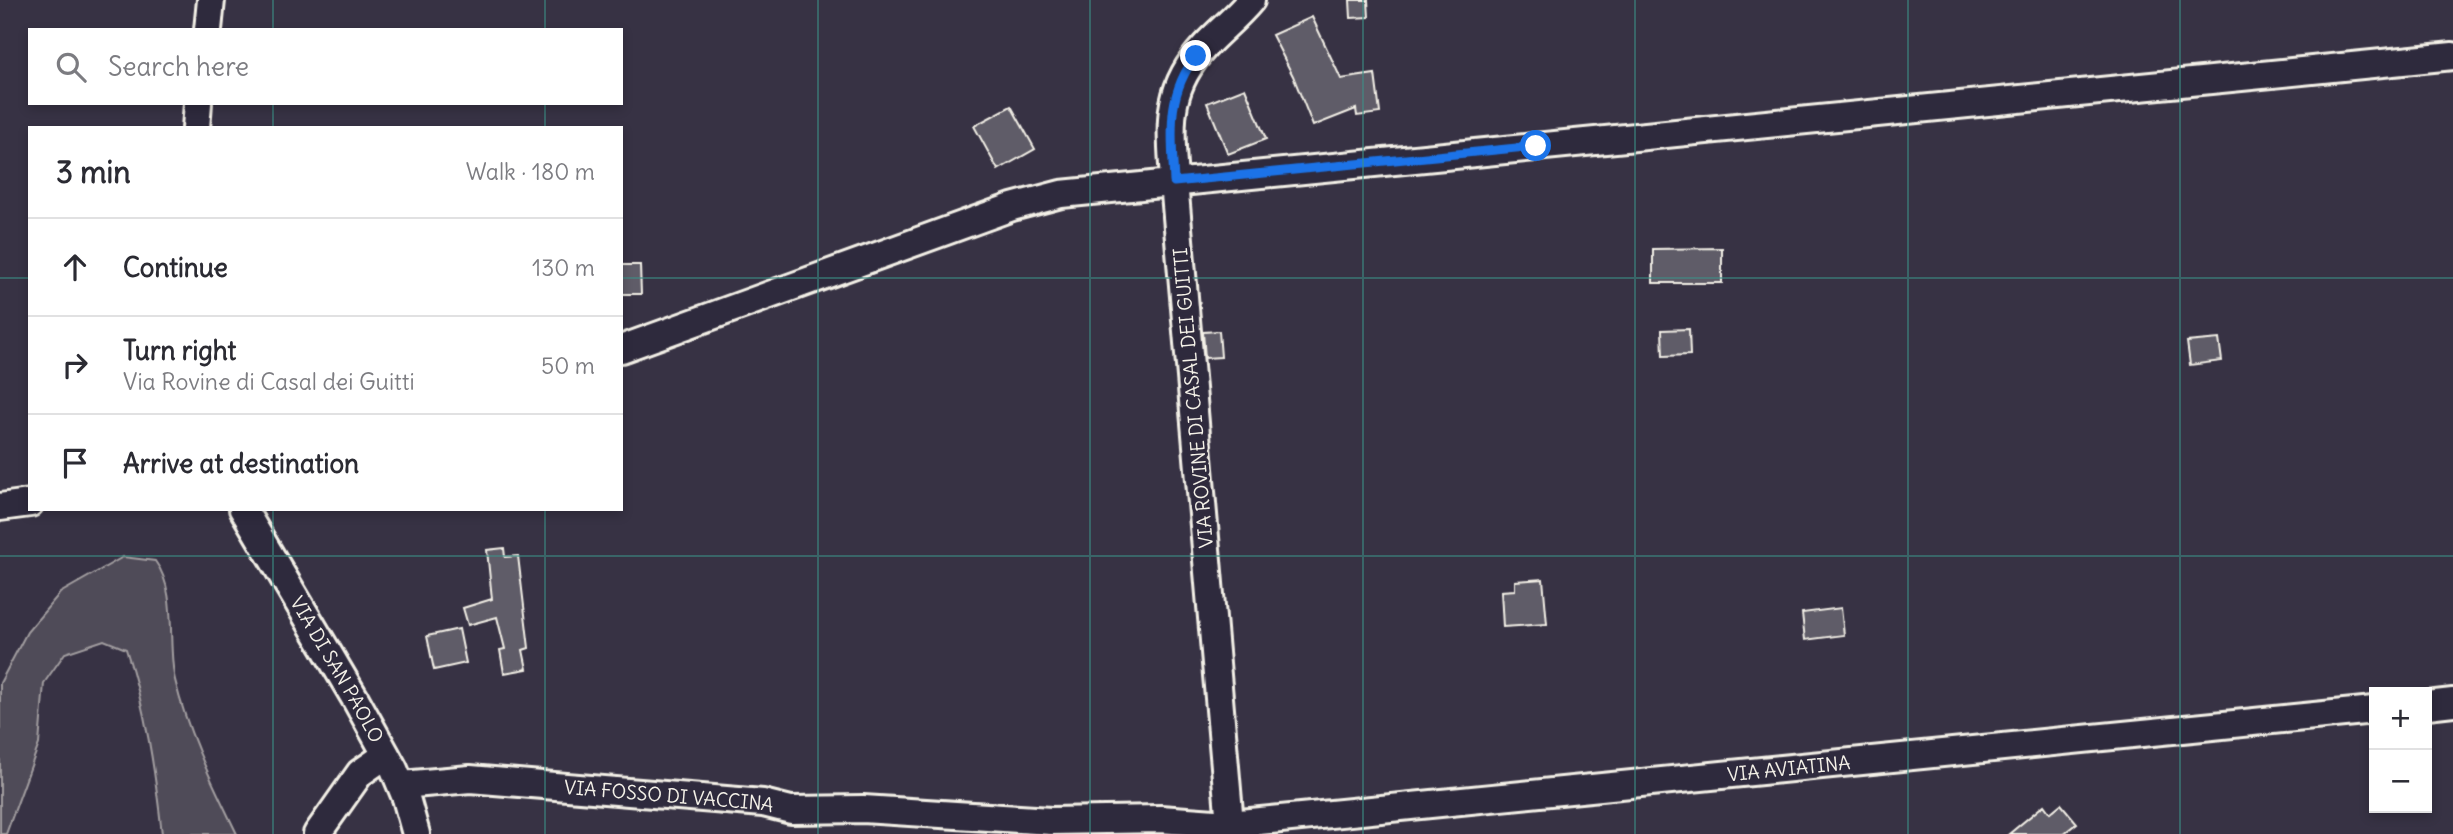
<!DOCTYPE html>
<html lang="en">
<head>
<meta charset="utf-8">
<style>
	body { margin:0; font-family:Delius,sans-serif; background:#f2f2f3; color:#2b2b33 }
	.controls { position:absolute; right:21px; bottom:21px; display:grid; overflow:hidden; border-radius:0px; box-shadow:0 4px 10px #0003 }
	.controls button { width:63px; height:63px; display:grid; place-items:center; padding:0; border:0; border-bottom:2px solid #e1e1e2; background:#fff; color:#2b2b33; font:35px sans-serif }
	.stop { position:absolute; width:21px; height:21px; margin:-16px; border:5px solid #1a73e8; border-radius:50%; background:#fff }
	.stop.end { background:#1a73e8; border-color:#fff; box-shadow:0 2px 7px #0008 }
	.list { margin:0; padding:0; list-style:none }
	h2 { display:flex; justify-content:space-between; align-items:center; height:91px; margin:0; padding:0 28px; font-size:30px }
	h2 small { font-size:23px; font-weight:400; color:#7c7c81 }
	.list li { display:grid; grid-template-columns:46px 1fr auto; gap:21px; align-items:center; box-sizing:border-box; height:98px; padding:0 28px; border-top:2px solid #e1e1e2 }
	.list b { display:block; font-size:26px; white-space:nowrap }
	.list p { margin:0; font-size:23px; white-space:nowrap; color:#7c7c81 }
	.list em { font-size:23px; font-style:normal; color:#7c7c81 }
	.icon { flex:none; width:38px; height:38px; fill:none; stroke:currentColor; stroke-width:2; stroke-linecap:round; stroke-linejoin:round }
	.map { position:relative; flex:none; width:2453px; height:834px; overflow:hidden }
	.search { position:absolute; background:#fff; box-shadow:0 4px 10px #0003; left:28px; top:28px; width:595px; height:77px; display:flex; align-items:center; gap:18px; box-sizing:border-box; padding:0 24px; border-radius:0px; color:#7c7c81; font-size:26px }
	.panel { position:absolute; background:#fff; box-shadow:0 4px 10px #0003; left:28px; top:126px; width:595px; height:385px; border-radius:0px }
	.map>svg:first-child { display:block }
	.green { fill:#504b59; stroke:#a29ea0; stroke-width:2 }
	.building { fill:#5f5c67; stroke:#f4f1e8; stroke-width:2 }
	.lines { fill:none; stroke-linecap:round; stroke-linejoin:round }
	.minor-casing { stroke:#f4f1e8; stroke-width:32 }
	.minor { stroke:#2f2a3d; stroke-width:26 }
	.route { stroke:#1a73e8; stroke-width:9 }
	.grid { fill:none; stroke:#3d8f86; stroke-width:2; stroke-opacity:0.55 }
	.labels { text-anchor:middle; stroke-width:6; stroke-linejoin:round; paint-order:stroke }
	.street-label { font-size:19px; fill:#f4f1e8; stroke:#2f2a3d }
</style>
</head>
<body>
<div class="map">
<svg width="2453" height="834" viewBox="0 0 2453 834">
	<rect width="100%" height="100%" fill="#373244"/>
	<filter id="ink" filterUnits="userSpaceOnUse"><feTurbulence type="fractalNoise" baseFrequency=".0143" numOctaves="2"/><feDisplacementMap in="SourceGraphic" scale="14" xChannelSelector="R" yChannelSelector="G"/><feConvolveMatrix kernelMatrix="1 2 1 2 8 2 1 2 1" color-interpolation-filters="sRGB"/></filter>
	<g filter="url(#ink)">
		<path class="green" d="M123 557 155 561C178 591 167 646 175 680 188 735 213 784 237 834H162C155 771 146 710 126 649L104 640 65 653 44 683 39 744 6 834H0V683L27 632 60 593Z"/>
		<path class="building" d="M1350 0H1368L1369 17 1351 18Z
			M1312 17 1341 79 1375 74 1380 113 1357 116 1356 109 1313 126 1293 76 1272 35Z
			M1245 88 1266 139 1228 154 1207 103Z
			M1011 106 1035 149 998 170 974 126Z
			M1722 248V283H1653V249Z
			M621 265H640L641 294H622Z
			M1689 329 1690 355 1663 356 1662 330Z
			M1219 331 1221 357 1205 358 1203 332Z
			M2219 339 2222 361 2190 365 2187 342Z
			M504 548 505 557 518 556 529 648 523 650 527 669 504 673 500 650 505 649 497 617 468 625 463 608 492 599 487 550Z
			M1543 579 1547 624 1503 627 1501 591 1515 590V581Z
			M1841 608 1844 635 1805 640 1802 613Z
			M459 629 466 663 434 670 427 636Z
			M2061 804 2077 823 2063 834H2009L2044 805 2050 813Z"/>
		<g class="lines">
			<g class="minor-casing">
				<g id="minor">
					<path d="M208 30 211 0"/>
					<path d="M196 128 198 103"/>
					<path d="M621 349 1012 207 1061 194 2453 56"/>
					<path d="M0 507 30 503"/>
					<path id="s1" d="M243 509 356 700 394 769 406 798 416 834"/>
					<path d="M2427 705 2453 702"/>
					<path id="s2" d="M402 785 470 779 763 803 791 810 863 809 1051 821 1160 819 1228 824"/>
					<path d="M1230 824 1174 182C1171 126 1164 90 1205 46 1220 30 1237 17 1251 0"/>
					<path d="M317 834 360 773 386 755"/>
					<path id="s3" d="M1208 834 1217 828 1230 824 2374 710"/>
				</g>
			</g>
			<use href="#minor" class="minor"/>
		</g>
	</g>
	<g class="lines" filter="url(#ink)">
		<path class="route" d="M1196 56C1165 96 1172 135 1174 182L1536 146"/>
	</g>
	<path class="grid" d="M273 0V30M545 0V30M818 0V834M1090 0V834M1363 0V834M1635 0V834M1908 0V834M2180 0V834M273 103V128M545 103V128M0 278H30M621 278H2453M273 509V834M545 509V834M0 556H2453"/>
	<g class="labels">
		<g class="street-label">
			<text transform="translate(1193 398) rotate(-95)" y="7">VIA ROVINE DI CASAL DEI GUITTI</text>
			<text dy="7" stroke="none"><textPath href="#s1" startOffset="186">VIA DI SAN PAOLO</textPath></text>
			<text dy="7" stroke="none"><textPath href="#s3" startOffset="586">VIA AVIATINA</textPath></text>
			<text dy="7" stroke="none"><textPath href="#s2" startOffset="268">VIA FOSSO DI VACCINA</textPath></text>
		</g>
	</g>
</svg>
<div class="controls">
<button>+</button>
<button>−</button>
</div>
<div class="stop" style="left:1536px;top:146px"></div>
<div class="stop end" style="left:1196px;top:56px"></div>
<div class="search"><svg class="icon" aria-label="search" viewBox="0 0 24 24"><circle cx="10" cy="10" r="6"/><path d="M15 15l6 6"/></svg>Search here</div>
<section class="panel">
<h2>3 min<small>Walk · 180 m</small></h2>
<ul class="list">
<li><svg class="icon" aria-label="ahead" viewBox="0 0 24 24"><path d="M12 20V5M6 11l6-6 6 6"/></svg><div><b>Continue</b></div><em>130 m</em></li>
<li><svg class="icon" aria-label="right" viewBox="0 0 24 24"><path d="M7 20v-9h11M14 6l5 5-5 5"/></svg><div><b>Turn right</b><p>Via Rovine di Casal dei Guitti</p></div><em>50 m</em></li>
<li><svg class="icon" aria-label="arrive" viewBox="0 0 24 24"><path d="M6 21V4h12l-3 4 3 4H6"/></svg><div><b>Arrive at destination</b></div></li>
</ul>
</section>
</div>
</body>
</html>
